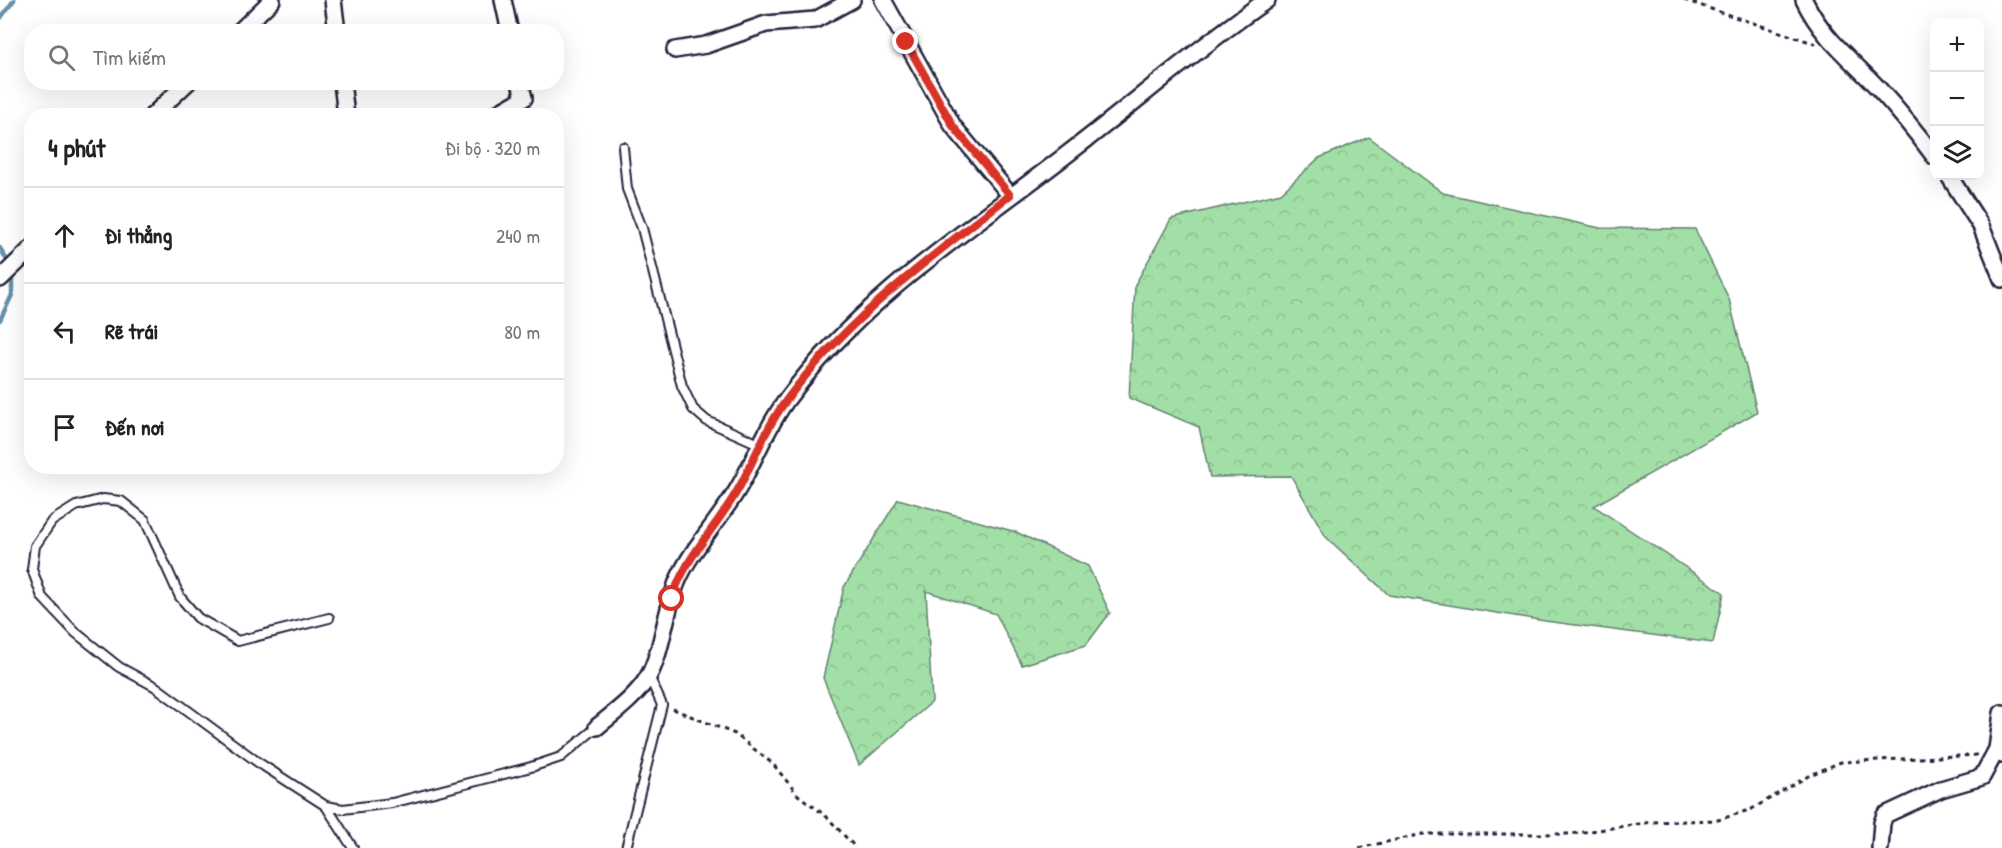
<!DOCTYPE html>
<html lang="vi">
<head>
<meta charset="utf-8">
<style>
	body { margin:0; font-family:"Patrick Hand",sans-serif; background:#f2f2f2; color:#222 }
	.controls { position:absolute; right:18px; top:18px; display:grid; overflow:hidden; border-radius:12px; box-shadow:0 6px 24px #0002 }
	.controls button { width:54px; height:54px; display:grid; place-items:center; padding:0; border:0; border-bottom:2px solid #e0e0e0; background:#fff; color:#222; font:30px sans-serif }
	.stop { position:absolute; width:18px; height:18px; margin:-14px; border:4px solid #d93025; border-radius:50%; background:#fff }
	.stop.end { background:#d93025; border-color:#fff; box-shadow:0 2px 6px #0008 }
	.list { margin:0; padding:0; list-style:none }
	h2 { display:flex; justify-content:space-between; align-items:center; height:78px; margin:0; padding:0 24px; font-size:26px }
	h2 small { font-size:20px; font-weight:400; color:#767676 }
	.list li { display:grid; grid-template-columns:39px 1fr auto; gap:18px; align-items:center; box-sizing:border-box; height:96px; padding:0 24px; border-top:2px solid #e0e0e0 }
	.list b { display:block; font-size:22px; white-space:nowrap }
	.list em { font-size:20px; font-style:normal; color:#767676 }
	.icon { flex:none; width:33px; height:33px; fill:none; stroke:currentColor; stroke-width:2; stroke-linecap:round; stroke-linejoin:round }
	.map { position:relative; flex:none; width:2002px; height:848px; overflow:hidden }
	.search { position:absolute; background:#fff; box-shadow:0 6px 24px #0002; left:24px; top:24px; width:540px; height:66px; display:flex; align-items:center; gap:15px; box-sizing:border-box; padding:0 21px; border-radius:24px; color:#767676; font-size:22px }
	.panel { position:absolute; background:#fff; box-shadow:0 6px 24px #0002; left:24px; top:108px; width:540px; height:366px; border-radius:24px }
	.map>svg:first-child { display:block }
	.forest { fill:url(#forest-crowns); stroke:#628070; stroke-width:1.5 }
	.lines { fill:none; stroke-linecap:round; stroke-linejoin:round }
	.stream { stroke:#6691ab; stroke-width:4.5 }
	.lane-casing { stroke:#22223b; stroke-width:12 }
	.street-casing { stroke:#22223b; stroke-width:20 }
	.path { stroke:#22223b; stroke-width:3; stroke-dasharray:4.5 4.5; stroke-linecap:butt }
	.lane { stroke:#fff; stroke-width:8 }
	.street { stroke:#fff; stroke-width:15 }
	.route { stroke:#d93025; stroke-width:8 }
</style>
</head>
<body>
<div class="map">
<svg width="2002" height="848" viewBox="0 0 2002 848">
	<defs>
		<pattern id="forest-crowns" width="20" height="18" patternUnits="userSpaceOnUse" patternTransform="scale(1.5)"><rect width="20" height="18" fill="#a2dfa6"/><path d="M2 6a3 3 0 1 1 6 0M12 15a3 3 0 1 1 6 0" fill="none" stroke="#8bbf90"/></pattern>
	</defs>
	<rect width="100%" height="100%" fill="#fff"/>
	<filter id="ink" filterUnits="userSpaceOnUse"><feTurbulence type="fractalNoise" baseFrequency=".0167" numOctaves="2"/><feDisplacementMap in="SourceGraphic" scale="12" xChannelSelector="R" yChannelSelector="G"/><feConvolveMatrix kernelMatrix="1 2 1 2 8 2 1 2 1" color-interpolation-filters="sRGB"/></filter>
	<g filter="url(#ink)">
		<path class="forest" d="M1369 137 1443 193 1600 228 1695 229 1729 299 1757 412 1594 506 1724 593 1713 643 1545 621 1389 595 1326 537 1291 476 1210 477 1199 427 1129 398 1135 285 1171 219 1281 193 1319 158Z
			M898 499 1016 532 1088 566 1110 613 1086 645 1022 665 996 614 926 591 932 702 859 765 823 678 844 587Z"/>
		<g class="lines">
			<path class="stream" d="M0 19 14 0
				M0 248 9 264
				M0 320 12 295V272"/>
			<g class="lane-casing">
				<path id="lane" d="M623 147 627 189 642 228 682 386 693 409 707 421 759 444
					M329 618 238 641 198 618 180 597 145 520 121 501 103 499 76 506 52 521 35 546 32 569 42 597 75 632 119 667 156 687 259 763 326 806 343 809 392 803 531 767 561 757 597 727
					M326 806 353 848
					M626 848 662 705 649 676"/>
			</g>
			<g class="street-casing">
				<path id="street" d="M333 0 337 32
					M503 0 510 32
					M883 0 953 126 1010 195
					M1804 0C1823 39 1849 57 1878 88 1898 110 1917 133 1934 156
					M239 32 272 0
					M675 50 706 45 766 24 815 20 852 0
					M342 82 346 116
					M152 116 188 82
					M493 116 524 98 520 82
					M1949 176 1981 226 2002 279
					M0 279 32 248
					M2002 713 1997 749 2002 755
					M597 727C615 712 636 697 648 677 662 654 666 607 678 580 693 546 721 519 739 487 756 457 767 426 788 398 863 297 972 228 1070 152 1136 102 1198 47 1267 0
					M1880 848 1882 823 1885 815 1941 789 1982 777 1997 749"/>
			</g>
			<path class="path" d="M1684 0 1816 44
				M673 709 735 734 773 764 798 795 826 816 856 848
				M1359 848 1423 834H1571L1652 822 1718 820 1752 809 1810 775 1841 762 1977 755"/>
			<use href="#lane" class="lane"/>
			<use href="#street" class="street"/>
		</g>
	</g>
	<g class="lines" filter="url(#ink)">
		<path class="route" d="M672 599C685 556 719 525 740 486 756 456 767 425 788 398 848 317 932 257 1010 195L953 126 906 42"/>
	</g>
</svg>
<div class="controls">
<button>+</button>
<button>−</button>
<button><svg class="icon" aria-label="layers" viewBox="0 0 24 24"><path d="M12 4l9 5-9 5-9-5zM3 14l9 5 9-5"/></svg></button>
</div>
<div class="stop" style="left:672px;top:599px"></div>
<div class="stop end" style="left:906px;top:42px"></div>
<div class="search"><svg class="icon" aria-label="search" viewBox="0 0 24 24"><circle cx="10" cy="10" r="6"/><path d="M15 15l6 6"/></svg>Tìm kiếm</div>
<section class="panel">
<h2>4 phút<small>Đi bộ · 320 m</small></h2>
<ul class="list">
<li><svg class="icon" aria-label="ahead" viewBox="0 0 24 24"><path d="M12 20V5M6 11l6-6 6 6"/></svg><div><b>Đi thẳng</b></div><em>240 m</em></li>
<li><svg class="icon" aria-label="left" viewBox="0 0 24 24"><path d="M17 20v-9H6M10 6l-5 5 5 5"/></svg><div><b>Rẽ trái</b></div><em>80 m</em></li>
<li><svg class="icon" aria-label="arrive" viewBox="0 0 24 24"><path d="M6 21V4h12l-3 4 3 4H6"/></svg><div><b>Đến nơi</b></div></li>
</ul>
</section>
</div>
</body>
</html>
